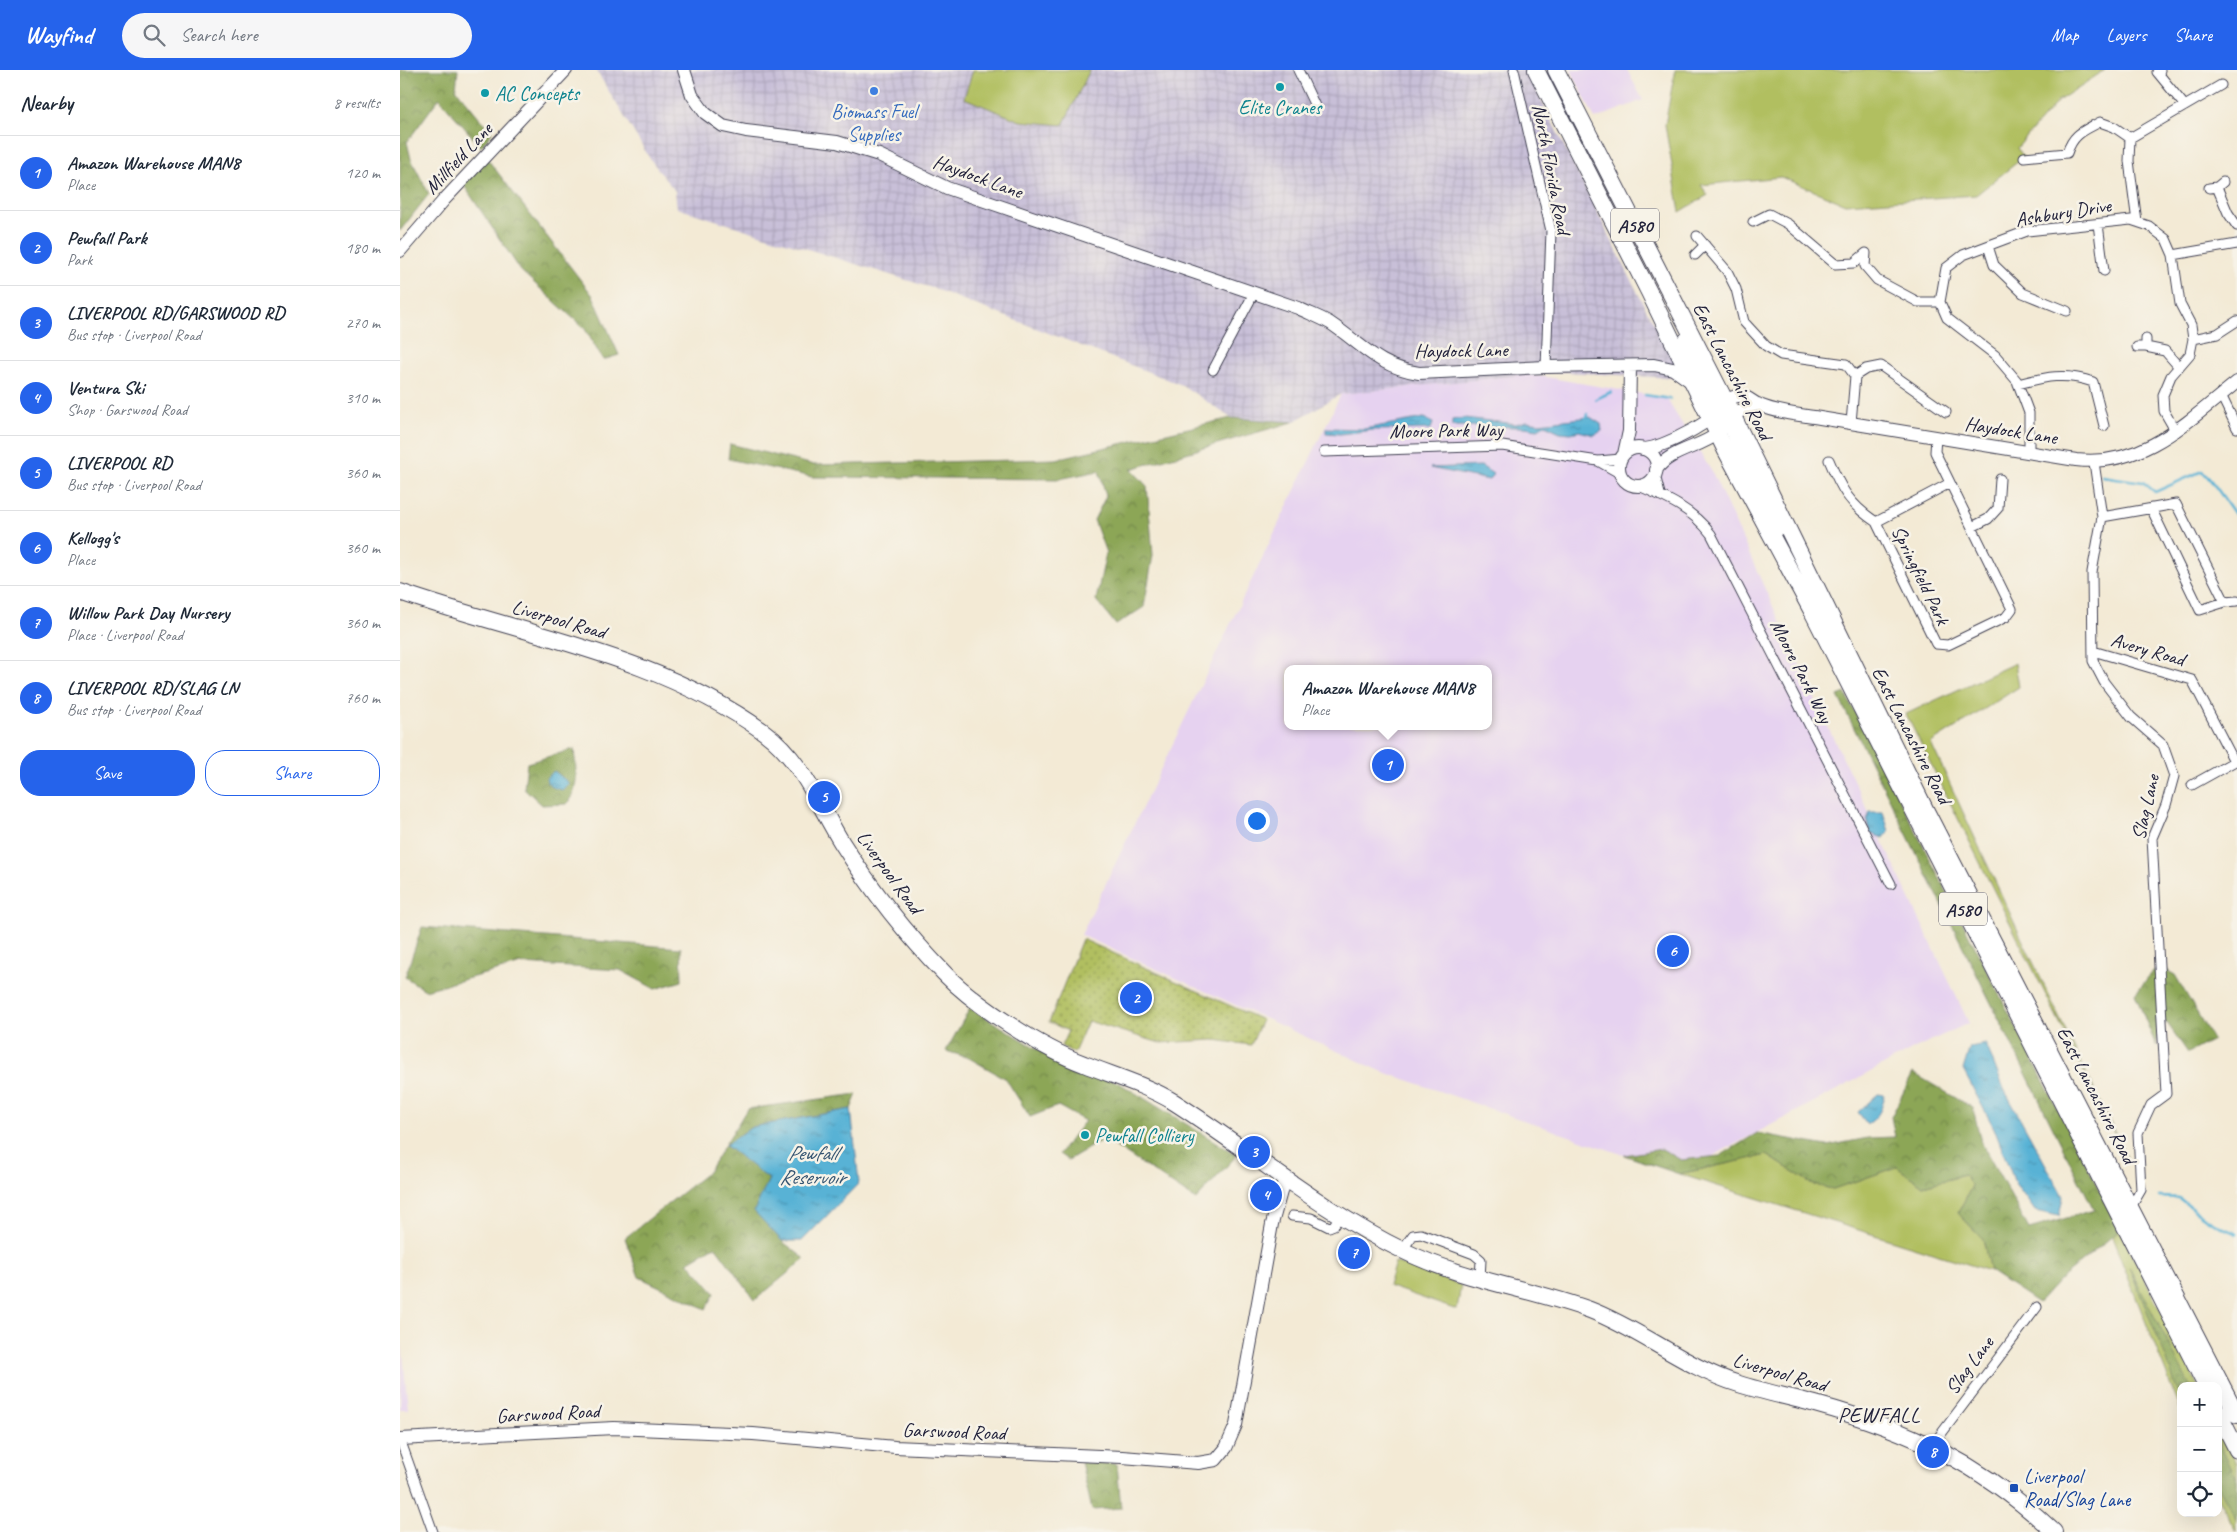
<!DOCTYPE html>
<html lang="en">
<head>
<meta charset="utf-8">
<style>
	body { margin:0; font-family:Caveat,sans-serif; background:#f6f6f7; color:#1f2937 }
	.controls { position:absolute; right:15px; bottom:15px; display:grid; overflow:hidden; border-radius:10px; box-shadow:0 5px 20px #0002 }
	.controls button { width:45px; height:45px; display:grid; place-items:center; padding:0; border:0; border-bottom:1px solid #e0e1e3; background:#fff; color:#1f2937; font:25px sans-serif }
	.you { position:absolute; left:856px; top:750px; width:18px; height:18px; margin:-12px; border:4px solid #fff; border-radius:50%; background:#1a73e8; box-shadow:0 0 0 8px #1a73e833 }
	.badge { display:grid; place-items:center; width:32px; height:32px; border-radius:50%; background:#2563eb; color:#fff; font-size:16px; font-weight:700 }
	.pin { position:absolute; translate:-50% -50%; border:2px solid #fff; box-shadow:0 1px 5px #0006 }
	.popup { position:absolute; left:884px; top:595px; width:208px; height:65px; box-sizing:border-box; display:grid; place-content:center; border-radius:10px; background:#fff; filter:drop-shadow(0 1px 4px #0005); font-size:16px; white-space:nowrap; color:#747a83 }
	.popup b { font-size:19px; color:#1f2937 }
	.popup::after { content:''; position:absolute; left:50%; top:100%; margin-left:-10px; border:10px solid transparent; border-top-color:#fff }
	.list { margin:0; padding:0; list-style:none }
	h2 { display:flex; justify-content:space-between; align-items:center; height:65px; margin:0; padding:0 20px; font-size:21px }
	h2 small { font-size:16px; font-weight:400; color:#747a83 }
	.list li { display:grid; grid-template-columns:32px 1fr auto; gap:15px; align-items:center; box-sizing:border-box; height:75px; padding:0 20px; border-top:1px solid #e0e1e3 }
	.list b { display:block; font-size:19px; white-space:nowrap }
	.list p { margin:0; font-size:16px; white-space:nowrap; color:#747a83 }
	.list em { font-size:16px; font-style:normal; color:#747a83 }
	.actions { display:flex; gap:10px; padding:15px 20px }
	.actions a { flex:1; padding:11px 0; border:1px solid #2563eb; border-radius:20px; text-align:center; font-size:18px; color:#2563eb }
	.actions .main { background:#2563eb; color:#fff }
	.icon { flex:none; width:28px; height:28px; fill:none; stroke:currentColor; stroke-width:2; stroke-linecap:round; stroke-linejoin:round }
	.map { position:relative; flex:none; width:1837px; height:1462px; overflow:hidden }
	header { display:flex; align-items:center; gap:30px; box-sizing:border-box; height:70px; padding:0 25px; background:#2563eb; color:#fff }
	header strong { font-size:24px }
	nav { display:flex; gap:28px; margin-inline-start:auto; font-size:18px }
	.search { width:350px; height:45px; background:#f6f6f7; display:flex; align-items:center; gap:12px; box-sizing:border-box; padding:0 18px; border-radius:28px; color:#747a83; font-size:19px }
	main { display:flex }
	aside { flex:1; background:#fff }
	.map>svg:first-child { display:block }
	.built { fill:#e6d2f0; fill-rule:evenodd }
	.industrial { fill:url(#industrial-grid) }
	.grass { fill:#b1bf61; stroke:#6a704e }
	.forest { fill:url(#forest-crowns); stroke:#576449 }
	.park { fill:url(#park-dots); stroke:#6a704e }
	.water { fill:url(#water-ripples); stroke:#3d6a88 }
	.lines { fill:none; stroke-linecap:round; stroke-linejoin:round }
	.stream { stroke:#58b2d5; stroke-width:2.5 }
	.street-casing { stroke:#414052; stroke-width:11 }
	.secondary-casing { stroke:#414052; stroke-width:14 }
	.highway-casing { stroke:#414052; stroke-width:18 }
	.street { stroke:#fff; stroke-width:9 }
	.secondary { stroke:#fff; stroke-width:12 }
	.highway { stroke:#fff; stroke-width:16 }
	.culture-dot { fill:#0f9aa8; stroke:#f7f3e8; stroke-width:2 }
	.shop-dot { fill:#3f7fe0; stroke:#f7f3e8; stroke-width:2 }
	.transit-dot { fill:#1a4fb4; stroke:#f7f3e8; stroke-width:2 }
	.labels { text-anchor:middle; stroke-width:5; stroke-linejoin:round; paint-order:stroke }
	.shield { fill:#f7f3e8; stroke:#62616f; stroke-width:1 }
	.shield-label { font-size:19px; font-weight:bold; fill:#22223b }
	.culture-label { font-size:20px; fill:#0d838f; stroke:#f7f3e8; text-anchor:start }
	.shop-label { font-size:20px; fill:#366cbe; stroke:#f7f3e8 }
	.street-label { font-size:20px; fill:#22223b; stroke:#f7f3e8 }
	.transit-label { font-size:20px; fill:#164399; stroke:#f7f3e8; text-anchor:start }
	.water-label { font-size:21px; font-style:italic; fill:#355471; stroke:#f7f3e8 }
	.quarter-label { font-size:22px; letter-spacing:1px; fill:#22223b; stroke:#f7f3e8 }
</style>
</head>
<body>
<header>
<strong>Wayfind</strong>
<div class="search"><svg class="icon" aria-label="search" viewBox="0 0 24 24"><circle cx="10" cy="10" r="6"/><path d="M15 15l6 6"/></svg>Search here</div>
<nav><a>Map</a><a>Layers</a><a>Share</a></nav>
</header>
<main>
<aside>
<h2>Nearby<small>8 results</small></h2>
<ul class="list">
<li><span class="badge">1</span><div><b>Amazon Warehouse MAN8</b><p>Place</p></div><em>120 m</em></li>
<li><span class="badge">2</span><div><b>Pewfall Park</b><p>Park</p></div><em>180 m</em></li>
<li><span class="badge">3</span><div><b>LIVERPOOL RD/GARSWOOD RD</b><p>Bus stop · Liverpool Road</p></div><em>270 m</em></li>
<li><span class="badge">4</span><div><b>Ventura Ski</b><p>Shop · Garswood Road</p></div><em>310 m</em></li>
<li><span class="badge">5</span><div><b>LIVERPOOL RD</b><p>Bus stop · Liverpool Road</p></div><em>360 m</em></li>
<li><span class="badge">6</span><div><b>Kellogg's</b><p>Place</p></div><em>360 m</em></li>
<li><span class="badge">7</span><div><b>Willow Park Day Nursery</b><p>Place · Liverpool Road</p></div><em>360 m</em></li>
<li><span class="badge">8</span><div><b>LIVERPOOL RD/SLAG LN</b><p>Bus stop · Liverpool Road</p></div><em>760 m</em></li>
</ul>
<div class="actions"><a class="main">Save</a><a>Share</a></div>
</aside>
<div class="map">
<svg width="1837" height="1462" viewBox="0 0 1837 1462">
	<defs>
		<pattern id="industrial-grid" width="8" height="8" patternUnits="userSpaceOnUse" patternTransform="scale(1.25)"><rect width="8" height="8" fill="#c8bfd8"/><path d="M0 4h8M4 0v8" fill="none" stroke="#aca4ba"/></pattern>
		<pattern id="forest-crowns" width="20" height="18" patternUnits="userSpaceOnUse" patternTransform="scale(1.25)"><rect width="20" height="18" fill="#8ca657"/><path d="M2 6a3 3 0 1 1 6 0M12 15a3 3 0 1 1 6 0" fill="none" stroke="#728749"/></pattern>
		<pattern id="park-dots" width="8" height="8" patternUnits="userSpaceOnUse" patternTransform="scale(1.25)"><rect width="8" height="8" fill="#b1bf61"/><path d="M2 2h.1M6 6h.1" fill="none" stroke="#909b51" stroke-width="1.8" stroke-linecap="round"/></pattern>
		<pattern id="water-ripples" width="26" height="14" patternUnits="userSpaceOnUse" patternTransform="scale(1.25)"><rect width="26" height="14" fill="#58b2d5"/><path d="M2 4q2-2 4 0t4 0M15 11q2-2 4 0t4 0" fill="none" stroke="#4890ae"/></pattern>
	</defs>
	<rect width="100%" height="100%" fill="#f7f3e8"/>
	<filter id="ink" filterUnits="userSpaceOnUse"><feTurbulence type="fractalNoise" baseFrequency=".02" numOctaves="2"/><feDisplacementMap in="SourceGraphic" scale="10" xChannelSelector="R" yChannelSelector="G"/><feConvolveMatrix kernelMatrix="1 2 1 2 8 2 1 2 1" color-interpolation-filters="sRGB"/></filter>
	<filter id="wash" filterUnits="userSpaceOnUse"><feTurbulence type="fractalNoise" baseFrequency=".0096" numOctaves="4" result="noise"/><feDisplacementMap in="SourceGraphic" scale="20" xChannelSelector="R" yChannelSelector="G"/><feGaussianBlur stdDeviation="1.12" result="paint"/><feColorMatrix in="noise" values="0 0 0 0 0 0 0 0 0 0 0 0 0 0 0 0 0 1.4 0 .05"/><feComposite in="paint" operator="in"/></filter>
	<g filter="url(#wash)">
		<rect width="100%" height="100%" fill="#f3ead5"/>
		<path class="built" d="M1171 0H1227L1243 30 1195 49Z
			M1128 304 1266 328 1312 402 1420 640 1569 953 1517 977 1279 1104 981 1001 681 865 941 324ZM888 599H1088V656H888Z
			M2 1273 8 1339H0Z"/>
		<path class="industrial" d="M196 0H1126L1248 243 1289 309 1166 302 1119 305 941 324 893 352 831 348 782 315 535 219 277 138 275 121 250 89Z"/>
		<path class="grass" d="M573 0H690L663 55 620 51 564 28Z
			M1275 0H1705L1658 31 1617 78 1624 87 1576 125 1445 134 1381 107 1301 115 1308 125 1280 142 1265 55Z
			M1615 593 1619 617 1531 673 1620 865 1727 1088 1506 644Z
			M1367 1085 1414 1115 1433 1119 1497 1097 1523 1116 1565 1105 1572 1116 1558 1143 1583 1169 1590 1201 1279 1104Z
			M1720 1160 1798 1316H1781V1341L1712 1167Z
			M995 1192 1061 1215 1057 1240 988 1216Z
			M1818 1357 1837 1394V1462L1818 1429Z"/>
		<path class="forest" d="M0 0H58L56 19 92 63 81 77 39 28 7 72 11 89 29 124 0 161Z
			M85 86 193 226 219 285 203 290 185 259 121 201 61 111Z
			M831 348 893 352 731 399 747 416 753 485 744 537 716 555 696 530 706 483 694 450 706 426 699 401 659 409 412 407 328 389 330 374 414 395 656 389Z
			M1445 623 1720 1160 1659 1210 1638 1233 1590 1201 1583 1169 1558 1143 1572 1116 1564 1105 1523 1116 1497 1097 1433 1119 1414 1115 1367 1085 1279 1104 1224 1085 1262 1079 1281 1090 1320 1086 1357 1063 1427 1076 1468 1068 1495 1067 1491 1047 1513 1003 1573 1038 1581 1072 1629 1159 1694 1140 1438 626Z
			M174 679C176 700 180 716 167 734L142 735 124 718 127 693Z
			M22 857 281 878 282 911 255 919 220 900 122 894 25 920 5 907Z
			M1764 899 1775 905 1813 970 1788 983 1767 953 1758 954 1756 976 1735 924 1753 901Z
			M570 938 659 992 719 1013 837 1085 796 1130 704 1069 668 1090 659 1084 685 1051 658 1036 630 1047 606 1009 569 988 546 981Z
			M457 1024 451 1039 352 1057 325 1075 369 1109 355 1141 382 1171 405 1189 355 1230 315 1176 288 1192 315 1223 306 1239 239 1207 225 1168 308 1102 347 1039Z
			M1729 1197 1790 1316H1781V1331L1766 1288Z
			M1818 1372 1837 1409V1450L1818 1416Z
			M681 1392 717 1394 721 1438 692 1440Z"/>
		<path class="park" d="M682 869 862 950 851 975 814 970 760 973 688 951 674 983 661 976 668 961 649 952Z"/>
		<path class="water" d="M1190 347 1201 354 1202 361 1194 365 1179 361 1171 363 1160 362 1145 355 1138 359 1125 357 1052 356V350L1064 348 1116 354 1127 351 1139 353Z
			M1024 348 1033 353 1031 359 973 360 940 364 926 363V358L964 359Z
			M1081 396 1093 404 1089 410 1030 398Z
			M154 701 169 713 162 720C155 718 148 717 146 708Z
			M1470 742H1483L1489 761 1484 768 1471 764 1467 750Z
			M1586 974 1604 1019 1663 1126 1659 1146 1635 1141 1615 1113 1594 1058 1563 1000 1570 977Z
			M1478 1024 1485 1025C1482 1038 1479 1048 1467 1054L1458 1042Z
			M451 1039 459 1113 402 1171H382L354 1141 369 1109 325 1075 352 1057Z"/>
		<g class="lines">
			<path class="stream" d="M1245 325 1270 329
				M1196 329 1211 322
				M1186 348 1187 344
				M1702 406 1743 412 1755 422 1802 401C1812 409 1828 435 1837 447
				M1759 1127 1779 1128C1797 1144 1814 1155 1837 1164"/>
		</g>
	</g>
	<g filter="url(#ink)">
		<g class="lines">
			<g class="street-casing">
				<path id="street" d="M898 0 915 36
					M1114 0 1151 161 1146 297
					M1760 0 1757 2 1785 36
					M1624 87 1667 83C1673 64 1683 61 1700 52L1714 57 1730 68
					M1817 117 1828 143 1837 156
					M1809 118 1817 117 1823 112
					M1353 152 1369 144 1388 154 1435 194 1454 193 1466 183 1465 196 1477 210 1518 232H1540
					M1737 152 1729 91 1730 68 1821 15
					M1698 154 1704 201
					M1297 166 1327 201 1336 219 1344 252 1366 276 1381 285 1446 294 1455 306 1451 353
					M1588 176 1594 195 1623 223 1667 241
					M1295 185 1305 175
					M1773 185 1837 174
					M1793 269 1817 264 1837 251
					M1737 277H1746V269
					M1746 277 1765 281 1779 297
					M813 300 854 223
					M1455 306 1466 299 1481 296 1546 342
					M1618 314C1645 307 1665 302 1693 312L1704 356
					M1821 325 1837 358
					M924 382 1102 376 1198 391 1221 389
					M1629 382V343L1617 311 1595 285 1547 248 1540 232 1546 198 1563 185 1627 161 1731 150 1749 156 1766 169 1773 185 1780 234 1791 255 1793 269 1790 284 1771 306 1763 325 1764 341 1776 362
					M1429 390C1441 419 1449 434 1476 452L1536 574 1548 575 1606 547 1612 539 1535 382 1536 367
					M1198 391 1221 404
					M1694 392 1702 447 1692 502 1693 591 1704 612 1731 647 1763 675 1774 706 1766 735 1752 768 1766 1024 1751 1035 1738 1063 1741 1120 1731 1137
					M1255 405 1260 424
					M1239 416C1267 428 1292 439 1311 464L1491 814
					M1702 447 1776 434 1825 532 1800 540 1751 438
					M1476 452 1550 413
					M1572 457 1588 449 1598 438 1600 409
					M1825 532 1837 531
					M1693 581 1792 610 1834 691
					M1792 715 1837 690
					M892 1146 911 1148 929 1157 934 1155 940 1146
					M1002 1180 1013 1165 1021 1164 1074 1184 1081 1190 1080 1209
					M0 1369 33 1462
					M1532 1376 1637 1237"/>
			</g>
			<g class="secondary-casing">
				<path id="secondary" d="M284 0 292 25 305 43 323 56 346 61 437 72 479 85 547 118 898 238C908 243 920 247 930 253 962 274 978 297 1019 303L1146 297 1254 295 1273 299 1290 311
					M0 181 44 130 166 0
					M1285 269 1316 333 1320 347
					M1326 346 1345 395 1377 460
					M1219 397a19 19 0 1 1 38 0a19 19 0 1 1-38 0Z
					M1242 379C1260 379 1294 360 1309 350 1319 343 1325 327 1338 326 1347 325 1352 332 1359 335 1378 343 1400 345 1420 348L1676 390C1743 398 1788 351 1837 312
					M1224 384 1229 361 1230 296
					M1256 400C1270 380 1299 378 1317 364 1336 349 1330 342 1358 334
					M0 1369 214 1358 353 1364 495 1377 722 1387 798 1393 816 1390 826 1378 836 1355 872 1154 882 1118 886 1111"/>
			</g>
			<g class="highway-casing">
				<path id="highway" d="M1136 0 1249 222 1326 381 1413 543 1806 1316
					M1156 0 1326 332 1525 739 1837 1345
					M0 522C122 565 256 584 364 662 402 690 418 734 442 773 471 819 507 865 545 904 576 936 641 978 684 994 714 1006 746 1015 774 1032 851 1081 921 1141 1004 1181 1063 1210 1129 1218 1190 1240 1242 1260 1286 1298 1339 1314 1364 1322 1390 1327 1415 1334 1510 1360 1582 1394 1654 1462
					M1818 1342 1837 1380"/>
			</g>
			<use href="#street" class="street"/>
			<use href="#secondary" class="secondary"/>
			<use href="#highway" class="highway"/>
		</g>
	</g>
	<g class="culture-dot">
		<circle cx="880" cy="17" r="5"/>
		<circle cx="85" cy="23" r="5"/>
		<circle cx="685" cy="1065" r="5"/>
	</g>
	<circle class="shop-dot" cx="474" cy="21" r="5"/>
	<rect class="transit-dot" x="1609" y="1413" width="10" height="10" rx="2.5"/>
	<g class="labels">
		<g class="shield">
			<rect x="1211" y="138.5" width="48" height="33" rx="4"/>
			<rect x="1539" y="822.5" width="48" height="33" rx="4"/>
		</g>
		<g class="shield-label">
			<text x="1235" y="162">A580</text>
			<text x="1563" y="846">A580</text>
		</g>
		<g class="culture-label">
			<text x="95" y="30">AC Concepts</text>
			<text x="880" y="44" text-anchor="middle">Elite Cranes</text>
			<text x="695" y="1072">Pewfall Colliery</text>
		</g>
		<g class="shop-label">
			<text x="474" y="48">Biomass Fuel<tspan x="474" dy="23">Supplies</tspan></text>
		</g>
		<g class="street-label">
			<text transform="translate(58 88) rotate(-47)" y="7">Millfield Lane</text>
			<text transform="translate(1152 99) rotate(79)" y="7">North Florida Road</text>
			<text transform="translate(578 106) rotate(20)" y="7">Haydock Lane</text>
			<text transform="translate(1663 142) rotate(-9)" y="7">Ashbury Drive</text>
			<text transform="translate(1061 280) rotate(-1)" y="7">Haydock Lane</text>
			<text transform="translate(1333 301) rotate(63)" y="7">East Lancashire Road</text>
			<text transform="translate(1046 360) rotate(-1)" y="7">Moore Park Way</text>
			<text transform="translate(1611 360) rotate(9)" y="7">Haydock Lane</text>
			<text transform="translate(1521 505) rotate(64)" y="7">Springfield Park</text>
			<text transform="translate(159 549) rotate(16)" y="7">Liverpool Road</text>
			<text transform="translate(1748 579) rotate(16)" y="7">Avery Road</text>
			<text transform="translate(1402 601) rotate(63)" y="7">Moore Park Way</text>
			<text transform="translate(1512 665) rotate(63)" y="7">East Lancashire Road</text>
			<text transform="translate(1745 737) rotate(-77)" y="7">Slag Lane</text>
			<text transform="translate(490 802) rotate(54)" y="7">Liverpool Road</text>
			<text transform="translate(1697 1025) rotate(63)" y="7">East Lancashire Road</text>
			<text transform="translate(1569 1295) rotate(-53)" y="7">Slag Lane</text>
			<text transform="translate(1380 1302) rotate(16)" y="7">Liverpool Road</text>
			<text transform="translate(148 1343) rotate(-3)" y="7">Garswood Road</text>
			<text transform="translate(554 1361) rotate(2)" y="7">Garswood Road</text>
		</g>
		<g class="transit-label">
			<text x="1624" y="1413">Liverpool<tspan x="1624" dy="23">Road/Slag Lane</tspan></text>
		</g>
		<g class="water-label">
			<text x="412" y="1090">Pewfall<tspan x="412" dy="24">Reservoir</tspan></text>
		</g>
		<g class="quarter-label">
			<text x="1479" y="1352">PEWFALL</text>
		</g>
	</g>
</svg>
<div class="controls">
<button>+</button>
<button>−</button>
<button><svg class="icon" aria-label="locate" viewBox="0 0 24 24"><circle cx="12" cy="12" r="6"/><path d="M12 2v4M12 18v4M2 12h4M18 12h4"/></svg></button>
</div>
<div class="you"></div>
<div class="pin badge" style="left:988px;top:695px">1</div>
<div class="popup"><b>Amazon Warehouse MAN8</b>Place</div>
<div class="pin badge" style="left:736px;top:928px">2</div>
<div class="pin badge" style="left:854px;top:1082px">3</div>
<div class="pin badge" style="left:866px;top:1125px">4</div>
<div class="pin badge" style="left:424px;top:727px">5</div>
<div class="pin badge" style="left:1273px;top:881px">6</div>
<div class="pin badge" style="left:954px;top:1183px">7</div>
<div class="pin badge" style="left:1533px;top:1382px">8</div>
</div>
</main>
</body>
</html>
